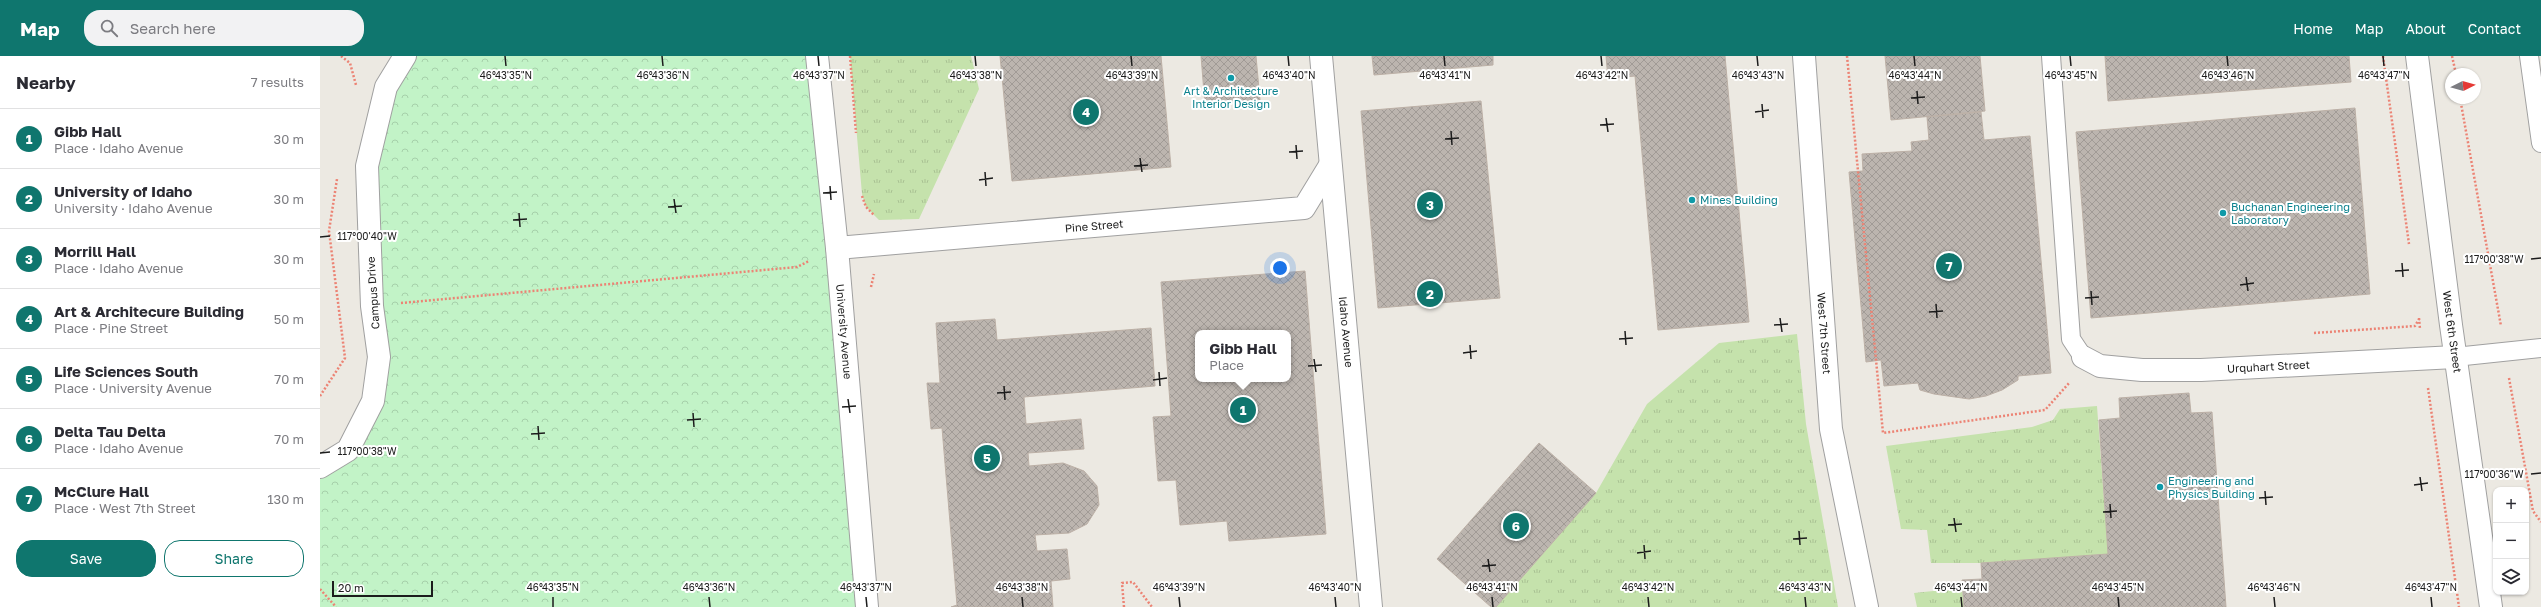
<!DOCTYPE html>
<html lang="en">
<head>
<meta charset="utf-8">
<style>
	body { margin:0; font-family:"Golos Text",sans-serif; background:#f2f2f3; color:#2b2b33 }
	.controls { position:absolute; right:12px; bottom:12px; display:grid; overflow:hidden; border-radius:8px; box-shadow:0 1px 3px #0004 }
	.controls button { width:36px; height:36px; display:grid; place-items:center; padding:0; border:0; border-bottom:1px solid #e1e1e2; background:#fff; color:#2b2b33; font:20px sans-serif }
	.compass { position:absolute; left:2125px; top:12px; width:36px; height:36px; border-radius:50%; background:#fff; box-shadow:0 1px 3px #0004; rotate:85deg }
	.scale { position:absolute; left:12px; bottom:10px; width:101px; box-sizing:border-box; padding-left:4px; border:2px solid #1c1c1c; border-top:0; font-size:11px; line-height:14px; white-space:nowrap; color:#1c1c1c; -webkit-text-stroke:3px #fff; paint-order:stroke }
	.you { position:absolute; left:960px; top:212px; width:14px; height:14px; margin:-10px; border:3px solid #fff; border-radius:50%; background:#1a73e8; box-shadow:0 0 0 6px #1a73e833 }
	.badge { display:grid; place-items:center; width:26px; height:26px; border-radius:50%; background:#0f766e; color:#fff; font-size:13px; font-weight:700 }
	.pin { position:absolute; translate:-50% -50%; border:2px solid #fff; box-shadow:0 1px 4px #0006 }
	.popup { position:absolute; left:875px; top:274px; width:96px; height:52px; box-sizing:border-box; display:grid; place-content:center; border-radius:8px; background:#fff; filter:drop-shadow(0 1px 3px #0005); font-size:13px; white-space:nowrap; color:#7c7c81 }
	.popup b { font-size:15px; color:#2b2b33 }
	.popup::after { content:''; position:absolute; left:50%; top:100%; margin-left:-8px; border:8px solid transparent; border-top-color:#fff }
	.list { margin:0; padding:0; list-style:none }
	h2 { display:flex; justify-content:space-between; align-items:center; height:52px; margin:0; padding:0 16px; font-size:17px }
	h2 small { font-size:13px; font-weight:400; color:#7c7c81 }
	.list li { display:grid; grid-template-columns:26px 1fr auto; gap:12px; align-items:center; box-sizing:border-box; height:60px; padding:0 16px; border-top:1px solid #e1e1e2 }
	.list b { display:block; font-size:15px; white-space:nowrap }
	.list p { margin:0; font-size:13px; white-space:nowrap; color:#7c7c81 }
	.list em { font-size:13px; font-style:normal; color:#7c7c81 }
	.actions { display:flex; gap:8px; padding:12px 16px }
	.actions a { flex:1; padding:9px 0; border:1px solid #0f766e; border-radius:16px; text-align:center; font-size:14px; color:#0f766e }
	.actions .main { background:#0f766e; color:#fff }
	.icon { flex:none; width:22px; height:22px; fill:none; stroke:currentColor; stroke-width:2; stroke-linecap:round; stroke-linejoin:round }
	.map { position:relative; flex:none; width:2221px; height:551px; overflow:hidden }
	header { display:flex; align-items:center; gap:24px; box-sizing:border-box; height:56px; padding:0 20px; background:#0f766e; color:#fff }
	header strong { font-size:19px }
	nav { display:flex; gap:22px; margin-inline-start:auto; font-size:14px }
	.search { width:280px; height:36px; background:#f2f2f3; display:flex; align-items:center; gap:10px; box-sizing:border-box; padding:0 14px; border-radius:16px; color:#7c7c81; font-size:15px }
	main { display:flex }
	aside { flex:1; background:#fff }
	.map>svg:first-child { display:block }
	.grass { fill:url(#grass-tufts) }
	.park { fill:url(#park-crowns) }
	.building { fill:url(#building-cross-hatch); stroke:#bcb0a6; fill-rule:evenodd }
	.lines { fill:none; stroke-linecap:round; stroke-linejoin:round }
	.service-casing { stroke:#a0a0a0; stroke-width:20 }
	.pedestrian-casing { stroke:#a0a0a0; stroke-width:24 }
	.minor-casing { stroke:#a0a0a0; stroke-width:24 }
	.tertiary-casing { stroke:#a0a0a0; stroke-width:24 }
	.path { stroke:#ec8374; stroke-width:2.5; stroke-dasharray:2 2; stroke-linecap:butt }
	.service { stroke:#fff; stroke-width:18 }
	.pedestrian { stroke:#fff; stroke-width:22 }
	.minor { stroke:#fff; stroke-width:22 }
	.tertiary { stroke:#fff; stroke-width:22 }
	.ticks { fill:none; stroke:#1c1c1c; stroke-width:1.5 }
	.culture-dot { fill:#0f9aa8; stroke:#fff; stroke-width:1.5 }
	.labels { text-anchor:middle; stroke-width:4; stroke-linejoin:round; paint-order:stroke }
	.culture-label { font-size:11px; fill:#0d838f; stroke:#fff; text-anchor:start }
	.street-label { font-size:11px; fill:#1c1c1c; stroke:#fff }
	.ticks-label { font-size:10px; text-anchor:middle; fill:#1c1c1c; stroke:#fff; stroke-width:4; stroke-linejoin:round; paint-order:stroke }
</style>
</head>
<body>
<header>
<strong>Map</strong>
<div class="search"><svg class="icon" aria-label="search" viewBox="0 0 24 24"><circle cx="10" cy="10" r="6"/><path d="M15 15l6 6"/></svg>Search here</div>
<nav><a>Home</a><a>Map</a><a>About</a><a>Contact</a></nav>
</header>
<main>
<aside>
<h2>Nearby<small>7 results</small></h2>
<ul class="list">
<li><span class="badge">1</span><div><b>Gibb Hall</b><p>Place · Idaho Avenue</p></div><em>30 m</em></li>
<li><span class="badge">2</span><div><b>University of Idaho</b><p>University · Idaho Avenue</p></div><em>30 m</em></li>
<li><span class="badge">3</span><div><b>Morrill Hall</b><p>Place · Idaho Avenue</p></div><em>30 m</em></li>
<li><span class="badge">4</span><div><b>Art &amp; Architecure Building</b><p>Place · Pine Street</p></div><em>50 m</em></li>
<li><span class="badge">5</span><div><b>Life Sciences South</b><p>Place · University Avenue</p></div><em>70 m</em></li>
<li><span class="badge">6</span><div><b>Delta Tau Delta</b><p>Place · Idaho Avenue</p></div><em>70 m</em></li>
<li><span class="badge">7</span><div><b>McClure Hall</b><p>Place · West 7th Street</p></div><em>130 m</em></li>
</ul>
<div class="actions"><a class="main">Save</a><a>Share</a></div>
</aside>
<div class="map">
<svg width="2221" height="551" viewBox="0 0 2221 551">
	<defs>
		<pattern id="grass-tufts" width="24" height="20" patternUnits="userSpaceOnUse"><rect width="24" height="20" fill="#c5e2ac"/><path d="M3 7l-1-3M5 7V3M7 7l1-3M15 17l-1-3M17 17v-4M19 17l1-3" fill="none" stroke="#a9c193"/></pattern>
		<pattern id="park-crowns" width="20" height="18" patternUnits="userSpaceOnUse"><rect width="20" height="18" fill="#c2f3c7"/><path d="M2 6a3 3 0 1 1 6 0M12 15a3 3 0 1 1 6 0" fill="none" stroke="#a6d0aa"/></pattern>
		<pattern id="building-cross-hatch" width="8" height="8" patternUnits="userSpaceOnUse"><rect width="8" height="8" fill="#bcb5af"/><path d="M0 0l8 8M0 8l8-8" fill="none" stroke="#a19b96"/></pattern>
	</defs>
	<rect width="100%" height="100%" fill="#ece9e2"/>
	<path class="grass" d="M530 0H651L659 33 599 163 559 164 546 151 542 138Z
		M1477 278 1486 368 1518 551H1176L1276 437 1327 348 1399 287Z
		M1777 350 1788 498 1661 507H1611L1607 474 1581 473 1566 390 1712 371 1733 364 1740 353Z
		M1642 532 1644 551H1597L1594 537Z"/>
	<path class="park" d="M85 0H497L547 551H0V411L53 345 47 110Z"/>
	<path class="building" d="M680 0H841L851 111 692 125Z
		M881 0H936L940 44 885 49Z
		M1052 0H1173V9L1054 19Z
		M1286 0H1405L1429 266 1338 274 1315 20 1288 23Z
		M1565 0H1660L1665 55 1571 64Z
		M1785 0H2029L2031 26 1788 45Z
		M1161 45 1180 242 1058 252 1041 55Z
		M2035 52 2050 238 1771 262 1756 76Z
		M1661 56 1664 84 1710 80 1731 317 1698 320V324L1682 334 1666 340 1649 343 1614 338 1600 334 1598 327 1564 330 1561 304 1546 306 1529 116 1543 115 1542 98 1592 95 1591 86 1609 84 1607 61Z
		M985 215 1006 478 909 485 907 465 860 469 856 424 838 425 833 361 851 360 841 226ZM878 277H968V323H878Z
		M675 263 677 284 831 272 835 330 704 341 706 368 761 363 764 393 708 397 709 410 743 407 764 415 777 430 779 449 767 468 749 477 715 479 717 495 747 493 750 523 731 525 733 551H631L637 549 622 372 611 373 607 327H620L616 267Z
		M1869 337 1871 357 1892 356 1906 551H1644L1642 524 1662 523 1661 507 1788 498 1779 364 1800 362 1799 342Z
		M1219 387 1276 437 1176 551H1171L1117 503Z"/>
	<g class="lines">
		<g class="service-casing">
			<path id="service" d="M1731 0 1751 283 1763 301
				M2209 0 2221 87
				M2135 301 2221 292"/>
		</g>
		<g class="pedestrian-casing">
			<g id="pedestrian">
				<path id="s1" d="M1001 0 1051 551"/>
			</g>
		</g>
		<g class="minor-casing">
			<g id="minor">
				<path id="s2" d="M497 0 517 192 547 551"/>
				<path id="s3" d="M1484 0 1511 373 1547 551"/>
				<path id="s4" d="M517 192 984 152 1009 111"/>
				<path id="s5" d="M1763 301 1780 310 1822 314H1881L2135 301"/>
				<path d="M0 411 28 394 53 345 59 301 52 250 47 110 66 31 85 0"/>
			</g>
		</g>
		<g class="tertiary-casing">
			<g id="tertiary">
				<path id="s6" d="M2097 0 2131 269 2171 551"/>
			</g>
		</g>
		<path class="path" d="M21 0 30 7 36 29
			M530 0 536 77
			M1527 0 1563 377 1725 354 1750 326
			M2063 0 2089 188
			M2132 0 2136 18
			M2140 42 2181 270
			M542 140 546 151 554 159
			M551 231 554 218
			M81 247 477 211 489 205
			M2099 262 2100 273
			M1994 277 2095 270 2099 263
			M2189 322 2213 455 2221 466
			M2108 332 2139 551
			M0 340 25 302 9 175 17 123
			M0 533 16 551
			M804 551 802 527 813 526 832 551"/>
		<use href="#service" class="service"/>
		<use href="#pedestrian" class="pedestrian"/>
		<use href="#minor" class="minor"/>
		<use href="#tertiary" class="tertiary"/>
	</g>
	<path class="ticks" d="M185 0 186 10M342 0 343 10M498 0 499 10M655 0 656 10M811 0 812 10M968 0 969 10M1124 0 1125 10M1281 0 1282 10M1437 0 1438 10M1594 0 1595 10M1750 0 1751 10M1907 0 1908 10M2063 0 2064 10M1597 35 1598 48M1591 42 1605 41M1442 48 1443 62M1435 56 1449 54M1286 62 1288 76M1280 69 1294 68M1131 75 1132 89M1125 83 1139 82M976 89 977 103M969 96 983 95M820 102 822 116M814 110 828 109M665 116 666 130M659 124 673 122M510 130 511 144M503 137 517 136M354 143 356 157M348 151 362 150M199 157 200 171M193 164 207 163M0 181 10 180M2211 203 2221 202M2082 207 2083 221M2075 215 2089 214M1926 221 1928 235M1920 229 1934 227M1771 235 1772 249M1765 242 1779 241M1616 248 1617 262M1609 256 1623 255M1460 262 1462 276M1454 269 1468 268M1305 275 1306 289M1299 283 1313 282M1150 289 1151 303M1143 297 1157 295M994 303 996 316M988 310 1002 309M839 316 840 330M833 324 847 322M684 330 685 344M677 337 691 336M528 343 530 357M522 351 536 350M373 357 374 371M367 364 381 363M218 370 219 384M211 378 225 377M0 397 10 396M2211 418 2221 417M2100 421 2102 435M2094 429 2108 427M1945 435 1946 449M1939 442 1953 441M1790 448 1791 462M1783 456 1797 455M1634 462 1636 476M1628 469 1642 468M1479 475 1480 489M1473 483 1487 482M1324 489 1325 503M1317 497 1331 495M1168 503 1170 516M1162 510 1176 509M233 541V551M389 541 390 551M546 541 547 551M702 541 703 551M859 541 860 551M1015 541 1016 551M1172 541 1173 551M1328 541 1329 551M1485 541 1486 551M1641 541 1642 551M1798 541 1799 551M1954 541 1955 551M2111 541 2112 551"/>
	<g class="culture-dot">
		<circle cx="911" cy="22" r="4"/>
		<circle cx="1372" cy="144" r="4"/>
		<circle cx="1903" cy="157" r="4"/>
		<circle cx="1840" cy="431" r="4"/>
	</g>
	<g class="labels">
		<g class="culture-label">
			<text x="911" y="39" text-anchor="middle">Art &amp; Architecture<tspan x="911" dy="13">Interior Design</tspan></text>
			<text x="1380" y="148">Mines Building</text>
			<text x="1911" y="155">Buchanan Engineering<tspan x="1911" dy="13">Laboratory</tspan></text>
			<text x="1848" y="429">Engineering and<tspan x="1848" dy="13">Physics Building</tspan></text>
		</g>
		<g class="street-label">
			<text dy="4" stroke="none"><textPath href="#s4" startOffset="258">Pine Street</textPath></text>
			<text transform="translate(53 237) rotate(-94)" y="4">Campus Drive</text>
			<text dy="4" stroke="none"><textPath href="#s2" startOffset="277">University Avenue</textPath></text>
			<text dy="4" stroke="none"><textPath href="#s1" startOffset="277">Idaho Avenue</textPath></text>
			<text dy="4" stroke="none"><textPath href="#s6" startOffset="278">West 6th Street</textPath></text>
			<text dy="4" stroke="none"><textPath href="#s3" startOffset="278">West 7th Street</textPath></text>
			<text dy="4" stroke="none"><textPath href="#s5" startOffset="188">Urquhart Street</textPath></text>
		</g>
	</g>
	<g class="ticks-label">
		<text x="186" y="23">46°43'35"N</text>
		<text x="343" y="23">46°43'36"N</text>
		<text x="499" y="23">46°43'37"N</text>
		<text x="656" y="23">46°43'38"N</text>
		<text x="812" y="23">46°43'39"N</text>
		<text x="969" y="23">46°43'40"N</text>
		<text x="1125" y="23">46°43'41"N</text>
		<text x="1282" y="23">46°43'42"N</text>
		<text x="1438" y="23">46°43'43"N</text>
		<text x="1595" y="23">46°43'44"N</text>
		<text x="1751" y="23">46°43'45"N</text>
		<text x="1908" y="23">46°43'46"N</text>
		<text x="2064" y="23">46°43'47"N</text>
		<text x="47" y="184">117°00'40"W</text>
		<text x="2174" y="207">117°00'38"W</text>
		<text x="47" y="399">117°00'38"W</text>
		<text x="2174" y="422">117°00'36"W</text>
		<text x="233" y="535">46°43'35"N</text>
		<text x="389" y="535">46°43'36"N</text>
		<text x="546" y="535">46°43'37"N</text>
		<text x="702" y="535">46°43'38"N</text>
		<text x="859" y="535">46°43'39"N</text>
		<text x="1015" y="535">46°43'40"N</text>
		<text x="1172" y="535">46°43'41"N</text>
		<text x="1328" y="535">46°43'42"N</text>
		<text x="1485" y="535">46°43'43"N</text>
		<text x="1641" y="535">46°43'44"N</text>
		<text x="1798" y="535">46°43'45"N</text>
		<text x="1954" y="535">46°43'46"N</text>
		<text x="2111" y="535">46°43'47"N</text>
	</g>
</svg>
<div class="controls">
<button>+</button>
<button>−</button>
<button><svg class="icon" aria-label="layers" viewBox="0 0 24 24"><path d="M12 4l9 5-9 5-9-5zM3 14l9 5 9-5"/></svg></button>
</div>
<svg class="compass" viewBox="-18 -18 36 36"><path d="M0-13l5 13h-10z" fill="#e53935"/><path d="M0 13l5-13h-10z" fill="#7c7c81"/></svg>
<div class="scale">20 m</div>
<div class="you"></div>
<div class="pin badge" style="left:923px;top:354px">1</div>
<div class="popup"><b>Gibb Hall</b>Place</div>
<div class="pin badge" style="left:1110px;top:238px">2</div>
<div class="pin badge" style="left:1110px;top:149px">3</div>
<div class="pin badge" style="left:766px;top:56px">4</div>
<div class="pin badge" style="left:667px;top:402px">5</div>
<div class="pin badge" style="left:1196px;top:470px">6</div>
<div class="pin badge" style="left:1629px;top:210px">7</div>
</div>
</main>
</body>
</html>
